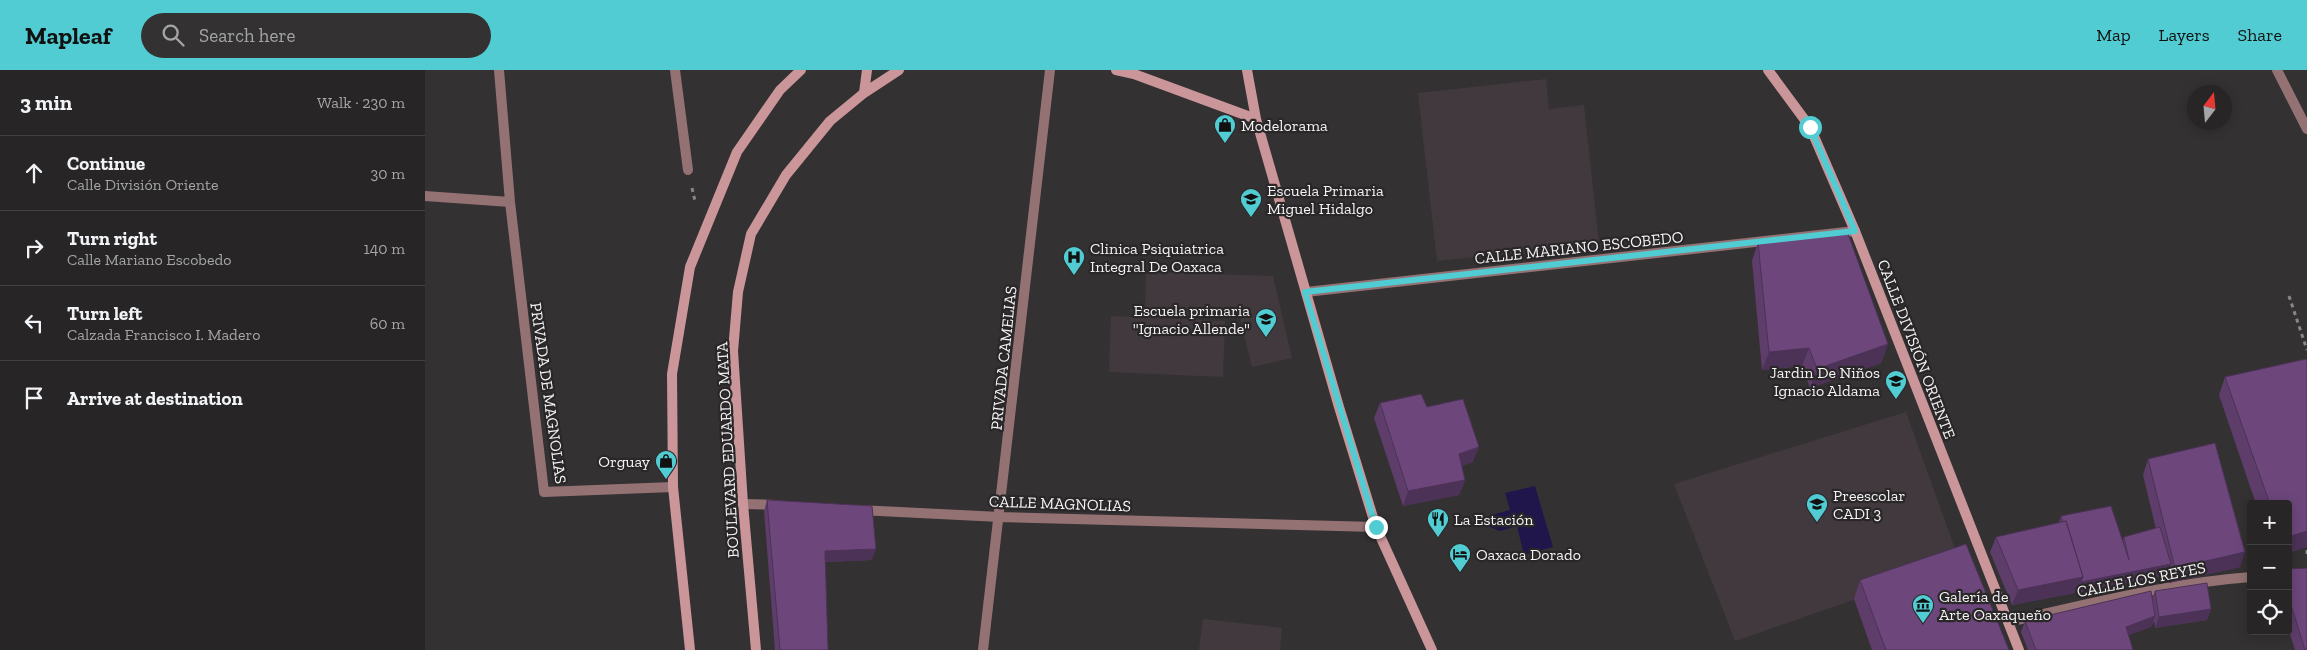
<!DOCTYPE html>
<html lang="en">
<head>
<meta charset="utf-8">
<style>
	body { margin:0; font-family:"Zilla Slab",serif; background:#333132; color:#f1f3f6 }
	.controls { position:absolute; right:15px; bottom:15px; display:grid; overflow:hidden; border-radius:5px; box-shadow:0 2px 12px #0003 }
	.controls button { width:45px; height:45px; display:grid; place-items:center; padding:0; border:0; border-bottom:1px solid #434243; background:#272526; color:#f1f3f6; font:25px sans-serif }
	.compass { position:absolute; left:1762px; top:15px; width:45px; height:45px; border-radius:50%; background:#272526; box-shadow:0 2px 12px #0003; rotate:16deg }
	.stop { position:absolute; width:15px; height:15px; margin:-11px; border:4px solid #51ccd2; border-radius:50%; background:#fff }
	.stop.end { background:#51ccd2; border-color:#fff; box-shadow:0 1px 5px #0008 }
	.list { margin:0; padding:0; list-style:none }
	h2 { display:flex; justify-content:space-between; align-items:center; height:65px; margin:0; padding:0 20px; font-size:21px }
	h2 small { font-size:16px; font-weight:400; color:#a4a5a7 }
	.list li { display:grid; grid-template-columns:32px 1fr auto; gap:15px; align-items:center; box-sizing:border-box; height:75px; padding:0 20px; border-top:1px solid #434243 }
	.list b { display:block; font-size:19px; white-space:nowrap }
	.list p { margin:0; font-size:16px; white-space:nowrap; color:#a4a5a7 }
	.list em { font-size:16px; font-style:normal; color:#a4a5a7 }
	.icon { flex:none; width:28px; height:28px; fill:none; stroke:currentColor; stroke-width:2; stroke-linecap:round; stroke-linejoin:round }
	.map { position:relative; flex:none; width:1882px; height:580px; overflow:hidden }
	header { display:flex; align-items:center; gap:30px; box-sizing:border-box; height:70px; padding:0 25px; background:#51ccd2; color:#111 }
	header strong { font-size:24px }
	nav { display:flex; gap:28px; margin-inline-start:auto; font-size:18px }
	.search { width:350px; height:45px; background:#333132; display:flex; align-items:center; gap:12px; box-sizing:border-box; padding:0 18px; border-radius:28px; color:#a4a5a7; font-size:19px }
	main { display:flex }
	aside { flex:1; background:#272526 }
	.map>svg:first-child { display:block }
	.built { fill:#42393e }
	.water { fill:#21164b }
	.lines { fill:none; stroke-linecap:round; stroke-linejoin:round }
	.path { stroke:#888687; stroke-width:3; stroke-dasharray:4 4; stroke-linecap:butt }
	.street { stroke:#947274; stroke-width:10 }
	.secondary { stroke:#cb9699; stroke-width:10 }
	.wall { fill:#5e3d6b }
	.shaded-wall { fill:#4c3257 }
	.building { fill:#6d477c; stroke:#4c3257 }
	.route { stroke:#51ccd2; stroke-width:6 }
	.labels { text-anchor:middle; stroke-width:4.5; stroke-linejoin:round; paint-order:stroke }
	.poi-label { font-size:16px; fill:#f5f3f4; stroke:#2a2729; text-anchor:start }
	.street-label { font-size:16px; fill:#f5f3f4; stroke:#2a2729 }
</style>
</head>
<body>
<header>
<strong>Mapleaf</strong>
<div class="search"><svg class="icon" aria-label="search" viewBox="0 0 24 24"><circle cx="10" cy="10" r="6"/><path d="M15 15l6 6"/></svg>Search here</div>
<nav><a>Map</a><a>Layers</a><a>Share</a></nav>
</header>
<main>
<aside>
<h2>3 min<small>Walk · 230 m</small></h2>
<ul class="list">
<li><svg class="icon" aria-label="ahead" viewBox="0 0 24 24"><path d="M12 20V5M6 11l6-6 6 6"/></svg><div><b>Continue</b><p>Calle División Oriente</p></div><em>30 m</em></li>
<li><svg class="icon" aria-label="right" viewBox="0 0 24 24"><path d="M7 20v-9h11M14 6l5 5-5 5"/></svg><div><b>Turn right</b><p>Calle Mariano Escobedo</p></div><em>140 m</em></li>
<li><svg class="icon" aria-label="left" viewBox="0 0 24 24"><path d="M17 20v-9H6M10 6l-5 5 5 5"/></svg><div><b>Turn left</b><p>Calzada Francisco I. Madero</p></div><em>60 m</em></li>
<li><svg class="icon" aria-label="arrive" viewBox="0 0 24 24"><path d="M6 21V4h12l-3 4 3 4H6"/></svg><div><b>Arrive at destination</b></div></li>
</ul>
</aside>
<div class="map">
<svg width="1882" height="580" viewBox="0 0 1882 580">
	<rect width="100%" height="100%" fill="#343133"/>
	<path class="built" d="M1121 9 1124 39 1159 35 1174 174 1012 191 993 23Z
		M721 202 848 206 867 288 827 297 815 248 720 245Z
		M686 246 800 251 798 307 684 302Z
		M1481 342 1535 493 1310 571 1249 414Z
		M778 549 857 558 855 580H774Z"/>
	<path class="water" d="M1110 416 1128 477 1099 485 1092 456 1075 461 1060 455 1070 444 1085 440 1080 423Z"/>
	<g class="lines">
		<path class="path" d="M267 118 270 131
			M1864 226 1882 280
			M1882 480V487"/>
		<path class="street" d="M74 0 85 132 119 422 248 417
			M250 0 263 100
			M1852 0 1882 59
			M0 126 85 132
			M881 222 1430 161
			M318 434 352 435
			M434 440 575 447 951 457
			M1583 552C1663 534 1744 513 1826 507
			M558 580 625 0"/>
		<path class="secondary" d="M691 0 709 4 831 49
			M822 0 831 49 914 337 951 457 1007 580
			M1343 0 1385 57 1430 161 1594 580
			M439 23 442 0
			M265 580 248 417 247 304 265 197 312 82 355 20 376 0
			M331 580 318 434 308 281 313 222 326 164 361 105 405 51 439 23 474 0"/>
	</g>
	<path class="wall" d="M1333 172 1463 274 1456 293 1385 318 1377 296 1337 300 1327 191Z
		M1881 289 1882 291V477L1863 483V434H1831L1794 325 1800 307Z
		M955 333 1048 392 1036 396 1040 410 1034 425 978 436 949 348Z
		M1723 389 1815 497 1744 513 1742 505 1587 535 1565 482 1571 467 1634 453 1636 446 1697 471 1699 467 1731 459 1718 405Z
		M342 430 447 490 400 492 403 580H350L339 441Z
		M1863 499 1882 580H1870L1863 558Z
		M1435 510 1584 580H1447L1429 529Z
		M1730 521 1786 539 1782 550 1730 558 1729 551 1726 557 1703 565 1708 580H1603L1596 562 1600 551 1727 528Z"/>
	<path class="shaded-wall" d="M1463 274 1456 293 1385 318 1392 299Z
		M1384 278 1377 296 1337 300 1344 282Z
		M1054 377 1048 392 1028 399 1034 384Z
		M1040 410 1034 425 978 436 983 421Z
		M1882 461V477L1863 483V467Z
		M451 479 447 490 396 492 400 481Z
		M1820 482 1815 497 1744 513 1750 498Z
		M1746 494 1743 505 1587 535 1593 520 1658 507Z
		M1786 539 1782 550 1730 558 1734 547Z
		M1730 546 1726 557 1697 568 1701 557Z"/>
	<path class="building" d="M1423 164 1463 274 1392 299 1384 278 1344 282 1333 172Z
		M1881 289 1882 291V461L1863 467V434H1845L1800 307Z
		M996 324 1002 337 1038 329 1054 377 1034 384 1040 410 983 421 955 333Z
		M1790 373 1820 482 1750 498 1723 389Z
		M342 430 447 436 451 479 400 481 403 580H355Z
		M1686 436 1704 490 1699 467 1735 457 1746 494 1656 512 1658 507 1641 451 1638 452 1636 446Z
		M1641 451 1658 507 1593 520 1571 467Z
		M1541 474 1584 580H1461L1435 510Z
		M1882 498V580H1880L1863 525V499Z
		M1782 513 1786 539 1734 547 1730 521Z
		M1726 521 1730 546 1701 557 1708 580H1611L1600 551Z"/>
	<g class="lines">
		<path class="route" d="M951 457 880 222 1430 161 1385 57"/>
	</g>
	<defs>
		<g id="shop-pin" transform="scale(1.125)"><path d="M0 17L-7.5 6A9.5 9.5 0 1 1 7.5 6Z" fill="#51ccd2" stroke="#2a2729"/><path d="M-5-2.5h2.3a2.7 3.5 0 0 1 5.4 0H5L5.5 6h-11ZM-1.5-2.5h3a1.5 2.3 0 0 0-3 0Z" fill="#111"/></g>
		<g id="school-pin" transform="scale(1.125)"><path d="M0 17L-7.5 6A9.5 9.5 0 1 1 7.5 6Z" fill="#51ccd2" stroke="#2a2729"/><path d="M0-5L7-2L0 1L-7-2ZM-4 1L0 2.5L4 1V4Q0 6-4 4Z" fill="#111"/></g>
		<g id="hospital-pin" transform="scale(1.125)"><path d="M0 17L-7.5 6A9.5 9.5 0 1 1 7.5 6Z" fill="#51ccd2" stroke="#2a2729"/><path d="M-5-5h3v3.5h4V-5h3V5h-3V1.5h-4V5h-3Z" fill="#111"/></g>
		<g id="restaurant-pin" transform="scale(1.125)"><path d="M0 17L-7.5 6A9.5 9.5 0 1 1 7.5 6Z" fill="#51ccd2" stroke="#2a2729"/><path d="M-5-6h1v4h1v-4h1v4h1v-4h1v5L-1.5 .5V6h-2V.5L-5-1ZM5-6V6H3V1.5H1.5Q1.5-4 5-6Z" fill="#111"/></g>
		<g id="hotel-pin" transform="scale(1.125)"><path d="M0 17L-7.5 6A9.5 9.5 0 1 1 7.5 6Z" fill="#51ccd2" stroke="#2a2729"/><path d="M-6-4.5h1.5V1H6V5H4.5V3h-9V5H-6ZM-4 0a1.8 1.8 0 1 1 3.6 0ZM.5 0V-2.5h3Q6-2.5 6 0Z" fill="#111"/></g>
		<g id="museum-pin" transform="scale(1.125)"><path d="M0 17L-7.5 6A9.5 9.5 0 1 1 7.5 6Z" fill="#51ccd2" stroke="#2a2729"/><path d="M0-6L6-3V-2H-6V-3ZM-5-1h2V3h-2ZM-1-1h2V3h-2ZM3-1h2V3H3ZM-6 4H6V6H-6Z" fill="#111"/></g>
	</defs>
	<g fill-rule="evenodd">
		<use href="#shop-pin" x="800" y="55"/>
		<use href="#school-pin" x="826" y="129"/>
		<use href="#hospital-pin" x="649" y="187"/>
		<use href="#school-pin" x="841" y="249"/>
		<use href="#school-pin" x="1471" y="311"/>
		<use href="#shop-pin" x="241" y="391"/>
		<use href="#school-pin" x="1392" y="434"/>
		<use href="#restaurant-pin" x="1013" y="449"/>
		<use href="#hotel-pin" x="1035" y="484"/>
		<use href="#museum-pin" x="1498" y="535"/>
	</g>
	<g class="labels">
		<g class="poi-label">
			<text x="816" y="61">Modelorama</text>
			<text x="842" y="126">Escuela Primaria<tspan x="842" dy="18">Miguel Hidalgo</tspan></text>
			<text x="665" y="184">Clinica Psiquiatrica<tspan x="665" dy="18">Integral De Oaxaca</tspan></text>
			<text x="825" y="246" text-anchor="end">Escuela primaria<tspan x="825" dy="18">"Ignacio Allende"</tspan></text>
			<text x="1455" y="308" text-anchor="end">Jardin De Niños<tspan x="1455" dy="18">Ignacio Aldama</tspan></text>
			<text x="225" y="397" text-anchor="end">Orguay</text>
			<text x="1408" y="431">Preescolar<tspan x="1408" dy="18">CADI 3</tspan></text>
			<text x="1029" y="455">La Estación</text>
			<text x="1051" y="490">Oaxaca Dorado</text>
			<text x="1514" y="532">Galería de<tspan x="1514" dy="18">Arte Oaxaqueño</tspan></text>
		</g>
		<g class="street-label">
			<text transform="translate(1154 177) rotate(-6)" y="6">CALLE MARIANO ESCOBEDO</text>
			<text transform="translate(1492 279) rotate(69)" y="6">CALLE DIVISIÓN ORIENTE</text>
			<text transform="translate(578 288) rotate(-84)" y="6">PRIVADA CAMELIAS</text>
			<text transform="translate(124 323) rotate(82)" y="6">PRIVADA DE MAGNOLIAS</text>
			<text transform="translate(302 380) rotate(-93)" y="6">BOULEVARD EDUARDO MATA</text>
			<text transform="translate(635 433) rotate(2)" y="6">CALLE MAGNOLIAS</text>
			<text transform="translate(1716 509) rotate(-11)" y="6">CALLE LOS REYES</text>
		</g>
	</g>
</svg>
<div class="controls">
<button>+</button>
<button>−</button>
<button><svg class="icon" aria-label="locate" viewBox="0 0 24 24"><circle cx="12" cy="12" r="6"/><path d="M12 2v4M12 18v4M2 12h4M18 12h4"/></svg></button>
</div>
<svg class="compass" viewBox="-18 -18 36 36"><path d="M0-13l5 13h-10z" fill="#e53935"/><path d="M0 13l5-13h-10z" fill="#a4a5a7"/></svg>
<div class="stop" style="left:1385px;top:57px"></div>
<div class="stop end" style="left:951px;top:457px"></div>
</div>
</main>
</body>
</html>
